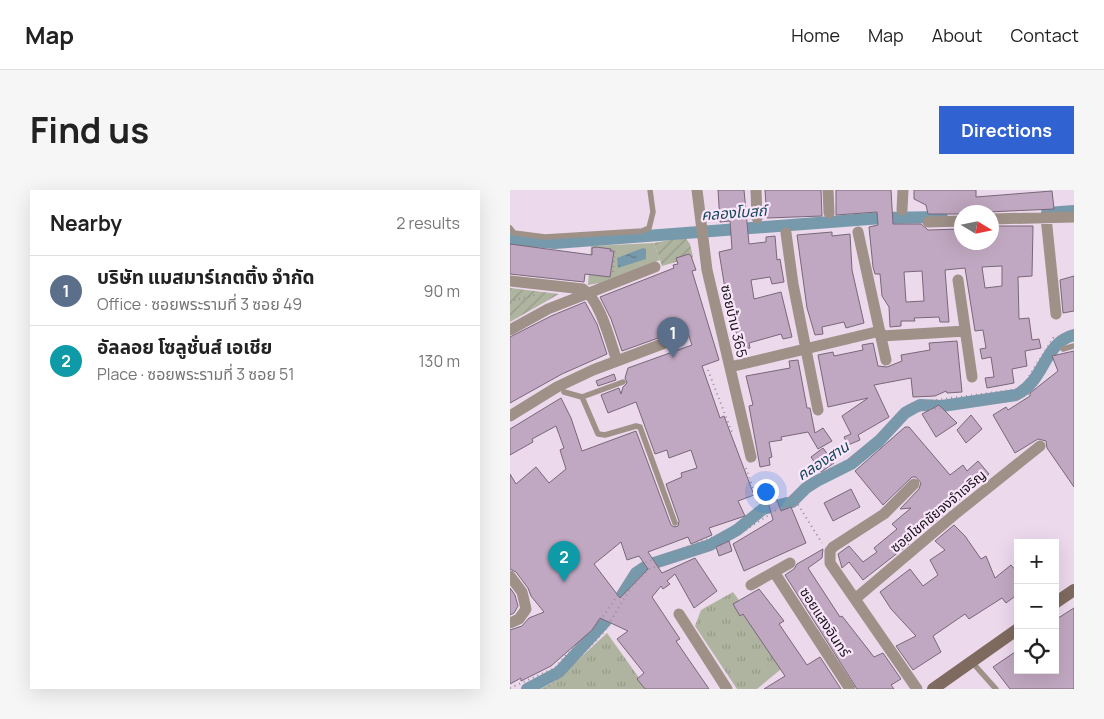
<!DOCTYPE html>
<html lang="en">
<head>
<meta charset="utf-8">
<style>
	body { margin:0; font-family:Manrope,"Noto Sans Thai",sans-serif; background:#f6f6f6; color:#222 }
	.controls { position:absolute; right:15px; bottom:15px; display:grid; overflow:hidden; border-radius:0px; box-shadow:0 5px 20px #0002 }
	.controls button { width:45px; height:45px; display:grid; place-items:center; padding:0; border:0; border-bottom:1px solid #e0e0e0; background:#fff; color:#222; font:25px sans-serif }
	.compass { position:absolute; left:444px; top:15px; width:45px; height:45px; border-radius:50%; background:#fff; box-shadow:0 5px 20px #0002; rotate:100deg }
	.you { position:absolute; left:255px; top:301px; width:18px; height:18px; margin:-12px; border:4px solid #fff; border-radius:50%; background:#1a73e8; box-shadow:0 0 0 8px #1a73e833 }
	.badge { display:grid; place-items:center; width:32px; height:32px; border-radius:50%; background:#3062d1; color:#fff; font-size:16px; font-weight:700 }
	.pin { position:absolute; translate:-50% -41px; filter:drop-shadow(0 1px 2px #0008) }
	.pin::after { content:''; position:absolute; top:26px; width:18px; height:15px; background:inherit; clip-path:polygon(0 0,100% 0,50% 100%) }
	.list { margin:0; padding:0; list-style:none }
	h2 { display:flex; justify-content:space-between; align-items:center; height:65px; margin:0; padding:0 20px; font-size:21px }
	h2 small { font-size:16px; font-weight:400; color:#767676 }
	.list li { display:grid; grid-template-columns:32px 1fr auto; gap:15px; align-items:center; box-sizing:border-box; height:70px; padding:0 20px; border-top:1px solid #e0e0e0 }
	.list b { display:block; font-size:19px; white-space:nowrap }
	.list p { margin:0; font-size:16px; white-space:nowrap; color:#767676 }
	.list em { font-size:16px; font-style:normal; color:#767676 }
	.icon { flex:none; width:28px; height:28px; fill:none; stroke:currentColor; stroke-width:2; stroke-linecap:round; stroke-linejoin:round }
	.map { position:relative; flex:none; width:564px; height:499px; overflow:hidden; border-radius:0px }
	header { display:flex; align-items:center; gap:30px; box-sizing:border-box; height:70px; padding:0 25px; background:#fff; border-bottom:1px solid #e0e0e0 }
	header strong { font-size:24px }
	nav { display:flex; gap:28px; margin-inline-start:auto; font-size:18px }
	.intro { display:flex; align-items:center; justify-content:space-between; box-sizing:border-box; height:120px; padding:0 30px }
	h1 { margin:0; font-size:35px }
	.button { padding:12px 22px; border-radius:0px; background:#3062d1; color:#fff; font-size:18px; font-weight:700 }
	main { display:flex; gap:30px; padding:0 30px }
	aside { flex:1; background:#fff; border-radius:0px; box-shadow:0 5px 20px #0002 }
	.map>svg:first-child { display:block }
	.grass { fill:url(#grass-tufts) }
	.park { fill:#afb4a0 }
	.garden { fill:url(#garden-furrows) }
	.water { fill:url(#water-ripples) }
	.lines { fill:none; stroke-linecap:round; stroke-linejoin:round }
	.canal { stroke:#769aab; stroke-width:12 }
	.building { fill:#c1a8c2; stroke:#786779; fill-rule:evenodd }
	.path { stroke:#9b8c9b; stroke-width:2; stroke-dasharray:1 4; stroke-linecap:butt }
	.lane { stroke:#9f9088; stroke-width:5.5 }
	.street { stroke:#9f9088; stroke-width:11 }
	.secondary { stroke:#7f6a5f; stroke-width:12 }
	.labels { text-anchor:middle; stroke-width:4.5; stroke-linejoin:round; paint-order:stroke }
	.street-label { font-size:14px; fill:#1a131a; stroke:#f9e6fa }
	.water-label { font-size:15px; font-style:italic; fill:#144558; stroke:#f9e6fa }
</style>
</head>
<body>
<header>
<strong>Map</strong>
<nav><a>Home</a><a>Map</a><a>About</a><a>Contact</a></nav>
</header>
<div class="intro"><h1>Find us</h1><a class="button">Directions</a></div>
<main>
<aside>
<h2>Nearby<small>2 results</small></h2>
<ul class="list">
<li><span class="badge" style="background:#5c6f8a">1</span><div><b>บริษัท แมสมาร์เกตติ้ง จำกัด</b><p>Office · ซอยพระรามที่ 3 ซอย 49</p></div><em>90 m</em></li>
<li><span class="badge" style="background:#0f9aa8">2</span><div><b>อัลลอย โซลูชั่นส์ เอเชีย</b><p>Place · ซอยพระรามที่ 3 ซอย 51</p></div><em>130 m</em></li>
</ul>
</aside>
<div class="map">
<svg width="564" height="499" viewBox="0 0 564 499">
	<defs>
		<pattern id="grass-tufts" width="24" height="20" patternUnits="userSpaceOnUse" patternTransform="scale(1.25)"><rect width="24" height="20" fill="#afb4a0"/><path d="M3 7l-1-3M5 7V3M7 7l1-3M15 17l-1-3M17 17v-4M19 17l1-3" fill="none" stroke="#969a89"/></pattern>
		<pattern id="garden-furrows" width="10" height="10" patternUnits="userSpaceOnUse" patternTransform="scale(1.25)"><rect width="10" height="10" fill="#afb4a0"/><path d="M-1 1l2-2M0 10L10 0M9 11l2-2" fill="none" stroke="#969a89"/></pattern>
		<pattern id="water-ripples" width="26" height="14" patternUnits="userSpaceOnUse" patternTransform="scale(1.25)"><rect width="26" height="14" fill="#769aab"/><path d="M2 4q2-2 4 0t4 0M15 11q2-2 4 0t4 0" fill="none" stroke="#607c8a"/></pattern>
	</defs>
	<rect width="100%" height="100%" fill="#ecd9ec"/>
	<path class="grass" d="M223 402 276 475 247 499H227L185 436 191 420Z
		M97 443 137 499H30L44 492Z"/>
	<path class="park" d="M144 53 150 70 96 92 78 95 81 56Z"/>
	<path class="garden" d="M175 47 180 54 183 67 152 76 144 53Z
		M0 98 49 104 0 132Z"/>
	<path class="water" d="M133 58 136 59V69L108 78 107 68Z"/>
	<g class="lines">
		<path class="canal" d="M537 23 564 21
			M0 49 45 53 372 28 432 27
			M17 499 49 482 95 432 126 383 138 375 200 355 227 340 253 319 282 312 296 298 307 291 341 274 369 251 395 223 402 219 410 215 432 216 506 205C536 190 533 153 564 145"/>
	</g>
	<path class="building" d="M208 0H234L239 54 256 52V47L265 46 267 70 270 69 274 92 262 94 260 87 241 90 244 109 271 102 282 147 273 149 271 144 239 153 240 158 231 159 217 111 209 62 222 59 220 31 210 32Z
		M255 0H311L312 26 257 28Z
		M326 0H381L383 34H411L418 40 452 39V52H482V36H523L522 86 508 87 509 129 519 128 522 150 529 149 531 158 515 161 517 176 502 179 504 193 477 198 475 188 484 187 481 167 472 169 470 159 476 158 473 140 465 141 455 78 435 80 439 132H430L429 127 404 128 405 131H391V136L380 137 379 117 372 106 370 84H365L363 77 359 37 368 35 367 22 326 25ZM492 76V96L475 98 472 77ZM412 81 414 111 396 112 394 82Z
		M404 0H466V7L542 1 544 19 478 22 477 20 452 21V24H418L416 15 404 9Z
		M322 42V46L340 44 342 80 354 133 336 138 334 132 312 137 313 144 305 145 297 118 287 45Z
		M0 54 82 65V58L86 57 101 59 100 61H104L100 87 75 84 74 92 0 84Z
		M179 64 181 66 186 80 182 81 209 170 192 176 210 228 214 226 244 305 228 311 235 326 199 338 202 345 181 354 178 347 138 362 152 383 185 368 207 401 184 418 165 384 157 391 160 394 153 399 151 396 142 407 170 449 166 451 199 499H135L127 489 134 483 107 449 118 441 90 428 82 440 41 476 11 491V488L0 494V440L12 436 19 428 34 422 21 406 18 398 6 382 0 379V284L6 294 26 277 39 293 56 279 50 260 54 258 46 236 22 249 23 252 0 265V239L51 208 61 228 72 261 126 241 161 335 164 337 168 336 169 331 156 294 172 287 171 283 187 278 181 260 159 268 157 260 145 264 126 212 98 223 91 205 109 198 111 204 113 197 117 193 115 188 118 178 182 155 176 138 112 161 101 129 90 107 164 78 163 75 168 74 166 68ZM111 352 117 370 129 366 138 379 110 408 84 374Z
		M564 86V121L553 123 550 90Z
		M75 112 87 134 97 164 52 184 0 213V147L41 126Z
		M447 151 452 202 437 203 436 201 425 206 403 207 401 188 364 195 379 227 348 245 350 250 338 255 334 247 341 244 332 226 358 208 318 217 308 165 323 162 324 166 353 160 352 155 363 153 368 176 377 177 392 171 391 165 420 160 419 153Z
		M564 161V297L537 258 536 251 528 249 505 263 483 225 496 217 498 220 520 206V203L548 181 542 166Z
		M288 170 297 218H300L305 243 313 238 322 251 308 259 298 242 271 247 272 250 259 252 262 267 259 268 260 275 250 277 239 216 243 215 236 186 280 178 279 171Z
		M104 184 106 190 88 196 86 191Z
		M429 215 447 233 426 247 412 224Z
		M461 225 472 239 456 253 447 240Z
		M395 237H399L440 285 453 275 457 281 468 271 479 284 414 341 412 339 397 351 399 354 353 390 339 372 332 378 328 364 339 356 353 372 367 362 364 358 387 339 382 334 401 318 390 319 409 299 411 293 406 287H402L373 315 345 281Z
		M313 258 324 273 311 282 301 267Z
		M341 299 350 317 323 331 314 313Z
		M265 305 271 321 281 317 296 353 234 381 223 354 263 330 257 308Z
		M444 335 455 346 471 369 476 366 485 388 501 375 508 383V404L496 413 492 408 459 429 455 424 423 446 431 462 403 480 386 456 406 446 381 419 370 402 400 379 413 396 428 385 420 370 435 360 425 351Z
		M219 351 222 361 209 366 206 357Z
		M313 359 312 368 298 378 330 427 332 426 364 467 373 463 391 489 381 495 384 499H347L275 385 284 379 287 374Z
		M0 398 5 405 8 416 4 423 0 425Z
		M249 399 274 431 269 434 297 475 310 467 331 499H254L275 486 233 424 230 426 223 414Z
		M564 418V499H500L483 477 508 460V480H545V430Z"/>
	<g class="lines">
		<path class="path" d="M103 82 105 57
			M0 113 5 110 25 105
			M198 180 223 245
			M236 278 249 316
			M286 305 287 313 312 353
			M0 498 45 478 54 467 81 443 100 417 122 381 134 373 214 343 250 317 287 304 298 291 341 268 364 251 385 227 403 213 509 199 513 196 543 148 564 142
			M35 499 49 488 94 442 121 397 139 379 210 356 270 318 285 315 307 293 338 280 404 221 499 211 520 203 545 160"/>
		<path class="lane" d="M0 38 4 43 35 47 132 41 139 38 143 22 140 0
			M553 159 564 156
			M54 202 72 207 113 192
			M72 207 88 244 95 245 126 236 130 237 165 333
			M461 471 486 499"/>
		<path class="street" d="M187 0 197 80 241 267
			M246 0 247 28
			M318 0 319 23
			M392 20 393 0
			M536 27 546 124
			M482 29 564 27
			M418 32 452 31
			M348 42 376 170
			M276 43 283 94 308 220
			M448 90 462 187
			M0 91 73 99C90 110 100 151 107 171
			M0 140 38 119 145 77
			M372 146 455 141
			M220 177 370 141
			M0 226 47 197 83 180 168 148
			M404 294 374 324 323 357 320 361V373L407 499
			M264 382 340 499
			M0 386 12 402 16 419 9 429 0 433
			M241 395 280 373
			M345 409 444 325 530 256
			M169 424 217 499"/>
		<path class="secondary" d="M545 413 564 400
			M423 499 508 439"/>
	</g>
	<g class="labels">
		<g class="street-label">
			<text transform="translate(224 131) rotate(77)" y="5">ซอยบ้าน 365</text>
			<text transform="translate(428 321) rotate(-40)" y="5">ซอยโชคชัยจงจำเจริญ</text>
			<text transform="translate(315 432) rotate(57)" y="5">ซอยแสงอินทร์</text>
		</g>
		<g class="water-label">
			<text transform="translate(224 23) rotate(-4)" y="5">คลองโบสถ์</text>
			<text transform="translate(313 271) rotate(-33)" y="5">คลองสาน</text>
		</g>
	</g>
</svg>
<div class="controls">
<button>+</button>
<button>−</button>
<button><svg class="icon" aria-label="locate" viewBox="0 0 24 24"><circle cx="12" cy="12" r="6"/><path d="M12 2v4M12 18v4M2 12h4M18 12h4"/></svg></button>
</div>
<svg class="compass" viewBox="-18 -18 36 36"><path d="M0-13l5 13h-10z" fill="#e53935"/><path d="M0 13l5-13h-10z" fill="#767676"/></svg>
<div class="you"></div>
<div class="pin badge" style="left:163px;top:168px;background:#5c6f8a">1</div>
<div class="pin badge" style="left:54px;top:392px;background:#0f9aa8">2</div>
</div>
</main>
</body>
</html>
